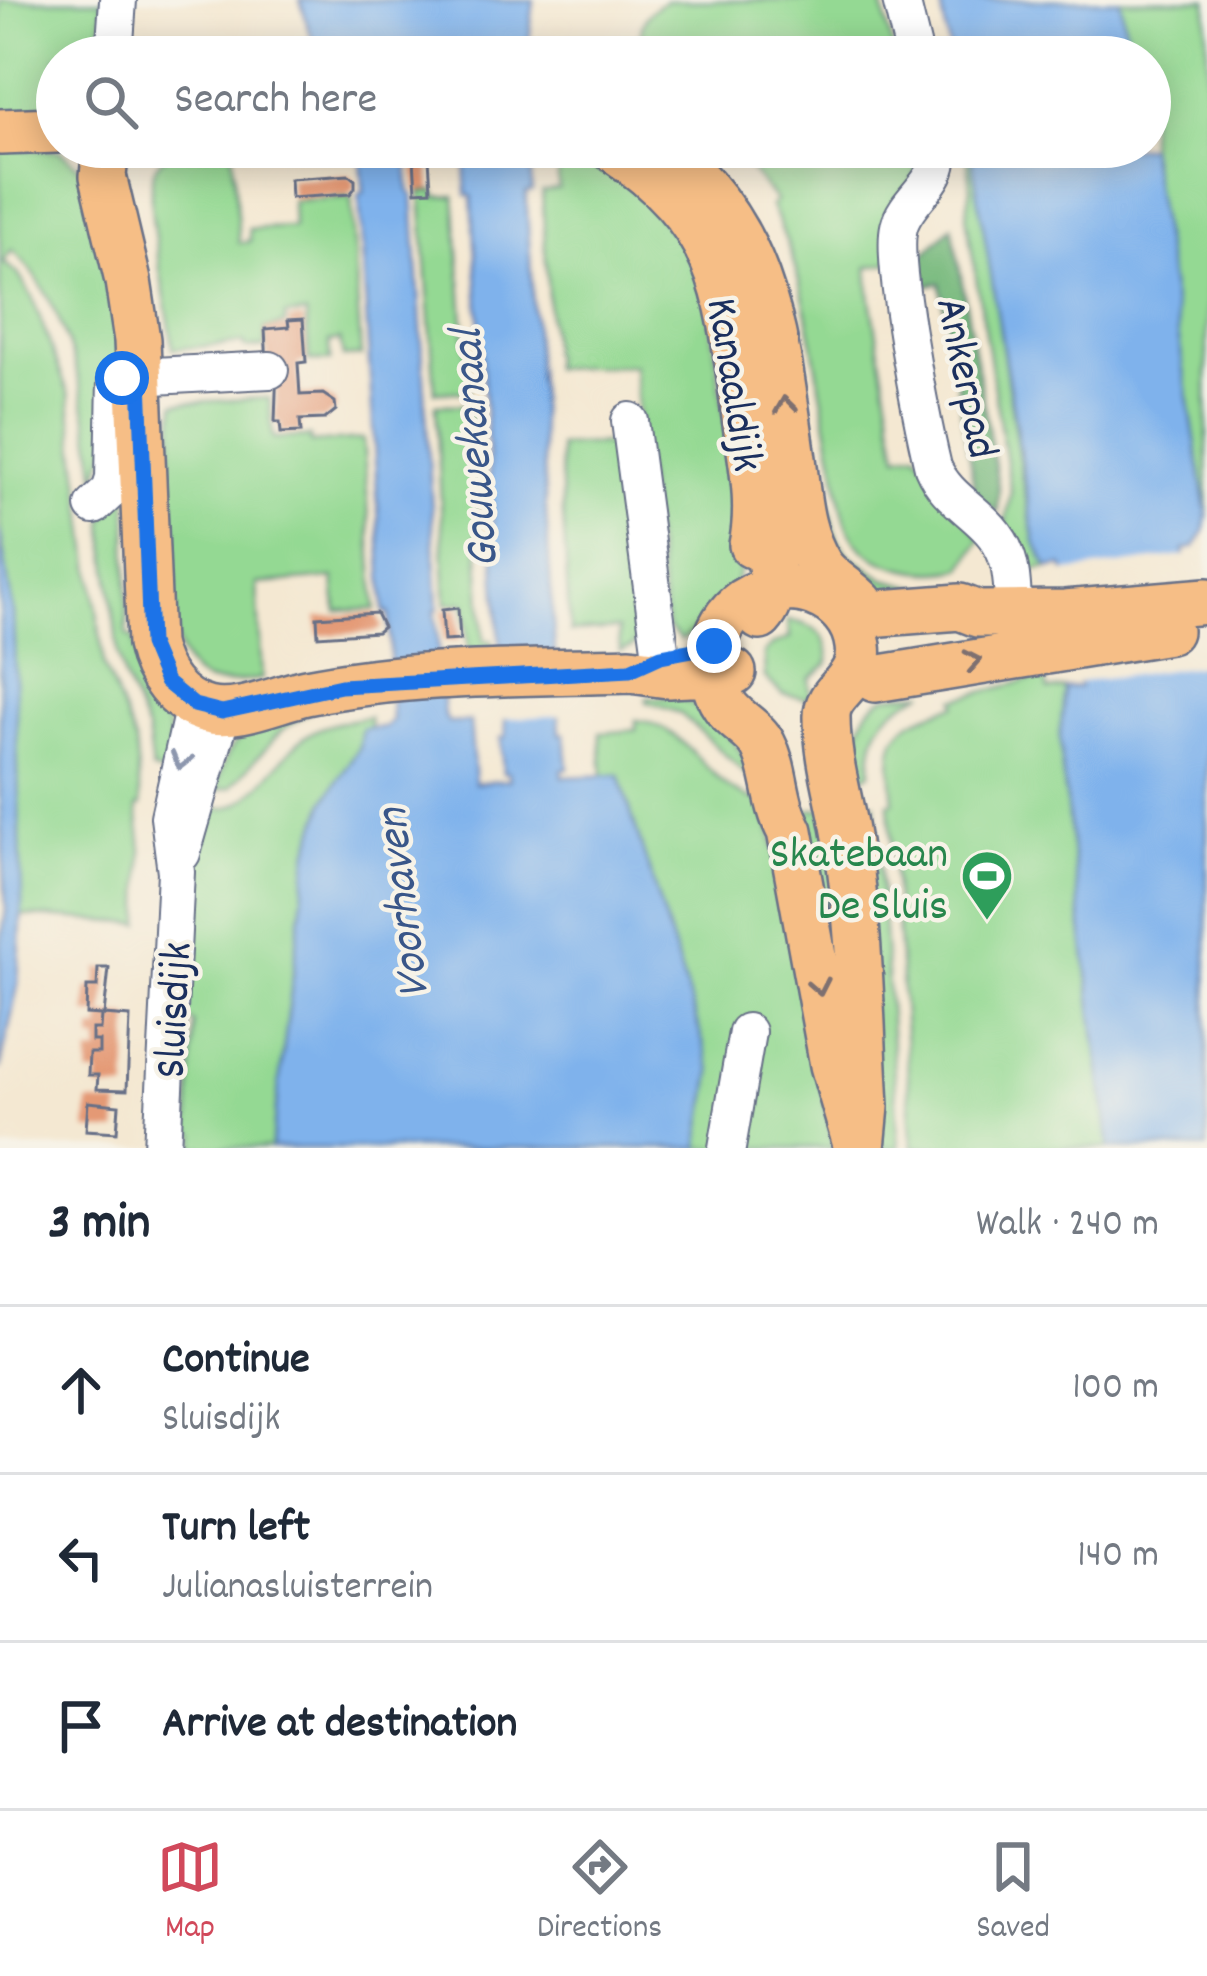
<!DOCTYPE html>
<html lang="en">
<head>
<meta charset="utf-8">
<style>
	body { margin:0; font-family:Dekko,sans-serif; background:#f6f6f7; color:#1f2937 }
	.stop { position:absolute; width:36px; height:36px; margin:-27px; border:9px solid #1a73e8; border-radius:50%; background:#fff }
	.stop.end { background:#1a73e8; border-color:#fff; box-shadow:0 3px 12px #0008 }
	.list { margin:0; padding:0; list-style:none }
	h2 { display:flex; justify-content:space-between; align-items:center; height:156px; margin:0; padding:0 48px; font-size:51px }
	h2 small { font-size:39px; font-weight:400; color:#747a83 }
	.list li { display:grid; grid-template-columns:78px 1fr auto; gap:36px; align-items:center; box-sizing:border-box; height:168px; padding:0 48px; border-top:3px solid #e0e1e3 }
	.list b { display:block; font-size:45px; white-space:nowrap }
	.list p { margin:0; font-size:39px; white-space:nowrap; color:#747a83 }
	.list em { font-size:39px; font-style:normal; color:#747a83 }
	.icon { flex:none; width:66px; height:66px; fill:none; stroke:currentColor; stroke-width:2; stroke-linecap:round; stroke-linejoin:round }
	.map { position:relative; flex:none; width:1207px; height:1148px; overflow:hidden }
	.search { position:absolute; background:#fff; box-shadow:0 6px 30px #0003; left:36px; right:36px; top:36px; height:132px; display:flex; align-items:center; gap:30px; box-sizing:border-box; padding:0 42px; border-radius:66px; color:#747a83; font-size:45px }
	.sheet { height:660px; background:#fff }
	nav { display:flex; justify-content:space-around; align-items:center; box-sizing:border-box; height:168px; border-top:3px solid #e0e1e3; background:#fff; font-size:33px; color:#747a83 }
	nav a { display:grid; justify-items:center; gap:6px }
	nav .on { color:#d1495b }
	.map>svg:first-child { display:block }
	.green { fill:#94d993; stroke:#588478; stroke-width:3 }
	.forest { fill:#77b97d; stroke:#49746e; stroke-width:3 }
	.water { fill:#7fb2ec; stroke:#4d70a5; stroke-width:3 }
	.pier { fill:#f4e8d2 }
	.building { fill:#e49975 }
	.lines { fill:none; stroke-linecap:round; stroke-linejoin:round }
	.minor-casing { stroke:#677087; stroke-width:40 }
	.major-casing { stroke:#677087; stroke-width:50 }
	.minor { stroke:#fff; stroke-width:36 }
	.major { stroke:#f6be86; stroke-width:45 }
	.oneway { stroke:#7e6f70 }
	.oneway2 { stroke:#8d97ae }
	.route { stroke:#1a73e8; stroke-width:15 }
	.labels { text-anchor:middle; stroke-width:9; stroke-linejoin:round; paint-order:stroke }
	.street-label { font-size:45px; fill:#1b2f5e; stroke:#f7f3e8 }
	.leisure-label { font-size:45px; fill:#27864d; stroke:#f7f3e8; text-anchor:end }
	.water-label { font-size:48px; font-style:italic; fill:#395689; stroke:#f7f3e8 }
</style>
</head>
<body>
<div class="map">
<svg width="1207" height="1148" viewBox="0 0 1207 1148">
	<rect width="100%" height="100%" fill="#f7f3e8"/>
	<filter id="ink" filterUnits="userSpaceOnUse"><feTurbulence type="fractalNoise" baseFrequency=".00833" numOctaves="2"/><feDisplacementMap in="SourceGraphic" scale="24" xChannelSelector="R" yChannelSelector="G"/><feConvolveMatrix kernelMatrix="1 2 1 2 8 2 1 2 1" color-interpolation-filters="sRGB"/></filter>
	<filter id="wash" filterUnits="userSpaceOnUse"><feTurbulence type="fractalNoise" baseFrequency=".004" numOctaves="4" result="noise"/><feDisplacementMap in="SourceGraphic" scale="48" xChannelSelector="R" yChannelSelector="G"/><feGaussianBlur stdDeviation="2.7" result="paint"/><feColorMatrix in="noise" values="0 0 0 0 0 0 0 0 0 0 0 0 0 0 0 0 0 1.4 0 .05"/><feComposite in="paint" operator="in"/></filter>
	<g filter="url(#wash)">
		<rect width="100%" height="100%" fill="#f4e8d2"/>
		<path class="green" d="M0 0H103L99 57H57V101L20 114 0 116Z
			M881 0 895 57H651C633 35 641 13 666 1Z
			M1120 0H1207V515L1148 147 1150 57H1131Z
			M0 147 60 151 85 172 133 370 97 478C86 404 70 302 12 250L3 262 18 274 32 297 69 395 104 665 135 742 141 806 137 807 142 849 141 924 20 915 13 613 0 531Z
			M187 147H232L239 243 250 241 249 229 293 227 292 201 351 197 361 356 343 357 340 340 329 342 330 361H309L306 314 285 316V324L265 329V347L245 348 244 343 173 349C170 311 140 195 155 168 161 157 175 151 187 147Z
			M556 147H579L617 165 703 268 744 549C742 584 713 624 681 640L667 628 640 440 634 365 552 368 542 192 559 189Z
			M731 147H917L920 158 889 263 868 267 870 294 898 455 917 452 981 539 963 568C930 578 874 569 853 537 841 519 839 488 835 466 816 379 811 285 771 206L776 201Z
			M966 147H970L977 177 1022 479 1035 542 1049 568 1033 570V575L1019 574 1004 530 1011 493 966 215 971 188Z
			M436 191 437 197 455 196 469 392H435L421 192Z
			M801 378 837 538 848 554 884 579 924 589 891 600 827 549Z
			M128 387 127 635 133 638 145 687 167 723 170 737 167 776 152 770 147 731 124 678 118 655 104 522 117 494Z
			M269 398 273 438 310 437 311 443 363 439 376 609 337 611 334 578 257 584 262 679C246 680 220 686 206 681 146 661 172 457 175 403Z
			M436 405H470L484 641H492V650L468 651 465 603 446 604Z
			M621 443 643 632 632 647 620 651 618 629 570 632 559 446Z
			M788 621C814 623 832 636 828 664L809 679 811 699 782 694 765 677 764 653 772 645 790 638Z
			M1045 676 1048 690 1065 688 1060 735 1062 769 1110 1148H913L889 803 894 802C887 734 889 725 956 705L955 699Z
			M925 692C884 712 871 723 871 772L857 780C853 754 856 711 884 697 895 693 913 694 925 692Z
			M678 697C719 714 737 744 758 780L748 776 680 713 647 702V698Z
			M312 710 282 730 231 787 217 790C228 726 256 725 312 710Z
			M369 717 370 728 362 729 359 747 325 802 309 850 271 1148H195L196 1135 189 1130 194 1023 185 1017 193 862 204 807C251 820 273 760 306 736 324 723 348 721 369 717Z
			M636 720C693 725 714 802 765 800L834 1148H699L712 1071 619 775 603 776 600 733 636 730Z
			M875 803 899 1148H876L860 805Z
			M828 808 852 1067 801 811Z"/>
		<path class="forest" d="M952 226 999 490 998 512 961 489 974 486 940 283 915 287 913 266Z"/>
		<path class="water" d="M300 0H534L527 57H318Z
			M940 0H1120L1131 57H951Z
			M360 147H407L409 190 413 196 438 609 435 610 444 716 449 723 470 722 475 783 509 780 508 773H503L501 738 506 737 472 196 467 195 465 161 471 160 470 147H523L524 157H530L532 191 526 193 560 734H565L568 768 562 769 563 777 619 775 712 1071 699 1148H271L309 850 325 802 359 748 362 729 386 727 392 720 389 613 384 612V606L359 194 364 193Z
			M970 147H1148L1207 515 1204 532 1195 547 1184 550 1200 665 1202 672 1207 671V1148H1110L1062 769 1060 735 1065 688 1079 687 1066 573 1063 566 1049 568 1035 542Z
			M0 531 13 613 22 901 18 985 0 1070V948L6 910 0 799Z"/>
		<path class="pier" d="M1189 555 1204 665 1075 683 1060 573Z
			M561 657 565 715 502 719 499 661Z"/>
		<g id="blocks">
			<path class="building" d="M429 158 431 190 416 191 414 159Z
				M349 175 355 180V188L350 194 291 198 290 179Z
				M303 319 306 362 298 363 300 395 323 394 335 402 336 410 325 419 300 420 301 432 281 433 280 422H275L277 364 267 365 265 329 289 327 288 320Z
				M458 608 460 640 444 641 442 610Z
				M376 613 383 627 377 632 318 636 317 617Z
				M98 968H109L104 1015 130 1017 127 1090 97 1089 98 1075H88L89 1053H99V1041H92V1029H100L101 1015 86 1014 87 987H97Z
				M88 1102 119 1105 117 1132 86 1130Z"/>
		</g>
	</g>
	<g filter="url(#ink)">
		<use href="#blocks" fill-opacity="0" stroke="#677087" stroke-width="3"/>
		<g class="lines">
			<g class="minor-casing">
				<path id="minor" d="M901 0 915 57
					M114 57 118 0
					M937 147C946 181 906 197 899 227 890 262 923 425 933 467 948 504 992 516 1006 555 1013 572 1012 595 1014 613
					M630 421 661 656
					M94 506 110 491 114 479 116 378 270 370
					M182 853 222 713
					M162 1148 176 872 169 817 194 705
					M727 1148 747 1032"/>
			</g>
			<g class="major-casing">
				<path id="major" d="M0 132 57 130
					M106 147 103 176 128 281 137 340 150 644C156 673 176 702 207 710 237 718 277 698 306 692 411 671 523 673 630 670L668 675 733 672
					M611 147C724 222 729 292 745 417 751 460 761 503 752 545
					M659 147C766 224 776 338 793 459 798 496 799 533 820 566 831 582 849 589 861 603
					M758 520C769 549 783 592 760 617
					M869 614 960 607 978 614 1065 613 1207 601
					M875 679 1169 631
					M857 1148 833 1065 790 831C773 800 777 771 763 745 755 729 735 721 725 706 702 673 711 624 744 601 764 588 793 585 814 593 838 602 855 621 858 646 863 683 826 689 827 717 827 762 841 801 847 843 860 929 861 1019 866 1106L862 1148"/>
			</g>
			<use href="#minor" class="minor"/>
			<use href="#major" class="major"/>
		</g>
		<defs><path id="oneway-chevron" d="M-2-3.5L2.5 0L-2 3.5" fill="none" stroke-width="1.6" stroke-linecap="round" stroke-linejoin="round" transform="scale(3)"/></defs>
		<g class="oneway">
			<use href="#oneway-chevron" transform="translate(785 405) rotate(-98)"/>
			<use href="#oneway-chevron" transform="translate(973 661) rotate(-11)"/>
			<use href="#oneway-chevron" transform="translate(819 987) rotate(79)"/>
		</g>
		<use class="oneway2" href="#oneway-chevron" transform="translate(181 761) rotate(105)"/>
	</g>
	<g class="lines" filter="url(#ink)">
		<path class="route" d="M122 378H140L150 644 166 682 194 705 222 712 341 686 630 670 661 656 714 646"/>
	</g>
	<defs>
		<g id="stadium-pin" transform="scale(2.7)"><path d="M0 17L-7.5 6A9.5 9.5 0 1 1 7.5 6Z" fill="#2e9e5b" stroke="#f7f3e8"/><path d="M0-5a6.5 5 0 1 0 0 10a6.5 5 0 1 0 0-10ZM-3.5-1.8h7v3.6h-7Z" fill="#fff"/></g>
	</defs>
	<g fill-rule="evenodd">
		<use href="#stadium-pin" x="987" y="876"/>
	</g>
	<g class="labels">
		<g class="street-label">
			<text transform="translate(970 377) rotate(78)" y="16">Ankerpad</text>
			<text transform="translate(738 384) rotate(81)" y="16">Kanaaldijk</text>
			<text transform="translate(170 1010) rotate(-87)" y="16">Sluisdijk</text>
		</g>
		<g class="leisure-label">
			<text x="948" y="866">Skatebaan<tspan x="948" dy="52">De Sluis</tspan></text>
		</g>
		<g class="water-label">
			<text transform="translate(471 449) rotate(-94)" y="17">Gouwekanaal</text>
			<text transform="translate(399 904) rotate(-97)" y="17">Voorhaven</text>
		</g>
	</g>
</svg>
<div class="stop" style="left:122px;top:378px"></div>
<div class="stop end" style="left:714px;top:646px"></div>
<div class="search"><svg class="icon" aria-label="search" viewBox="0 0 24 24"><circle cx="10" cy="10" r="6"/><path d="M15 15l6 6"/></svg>Search here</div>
</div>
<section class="sheet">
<h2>3 min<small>Walk · 240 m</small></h2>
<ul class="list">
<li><svg class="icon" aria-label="ahead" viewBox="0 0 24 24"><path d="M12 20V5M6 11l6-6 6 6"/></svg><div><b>Continue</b><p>Sluisdijk</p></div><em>100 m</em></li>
<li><svg class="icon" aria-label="left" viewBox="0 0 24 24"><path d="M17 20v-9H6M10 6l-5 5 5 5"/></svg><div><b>Turn left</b><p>Julianasluisterrein</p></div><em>140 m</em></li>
<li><svg class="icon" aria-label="arrive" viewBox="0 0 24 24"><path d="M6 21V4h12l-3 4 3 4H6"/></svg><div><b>Arrive at destination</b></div></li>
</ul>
</section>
<nav>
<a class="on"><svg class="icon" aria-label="map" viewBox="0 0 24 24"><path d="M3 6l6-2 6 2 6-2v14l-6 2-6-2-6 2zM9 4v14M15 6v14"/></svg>Map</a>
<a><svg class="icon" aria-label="directions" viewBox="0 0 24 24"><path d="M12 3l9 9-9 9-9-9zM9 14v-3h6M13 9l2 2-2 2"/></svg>Directions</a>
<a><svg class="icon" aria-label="saved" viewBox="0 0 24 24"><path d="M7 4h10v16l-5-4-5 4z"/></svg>Saved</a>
</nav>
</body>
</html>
